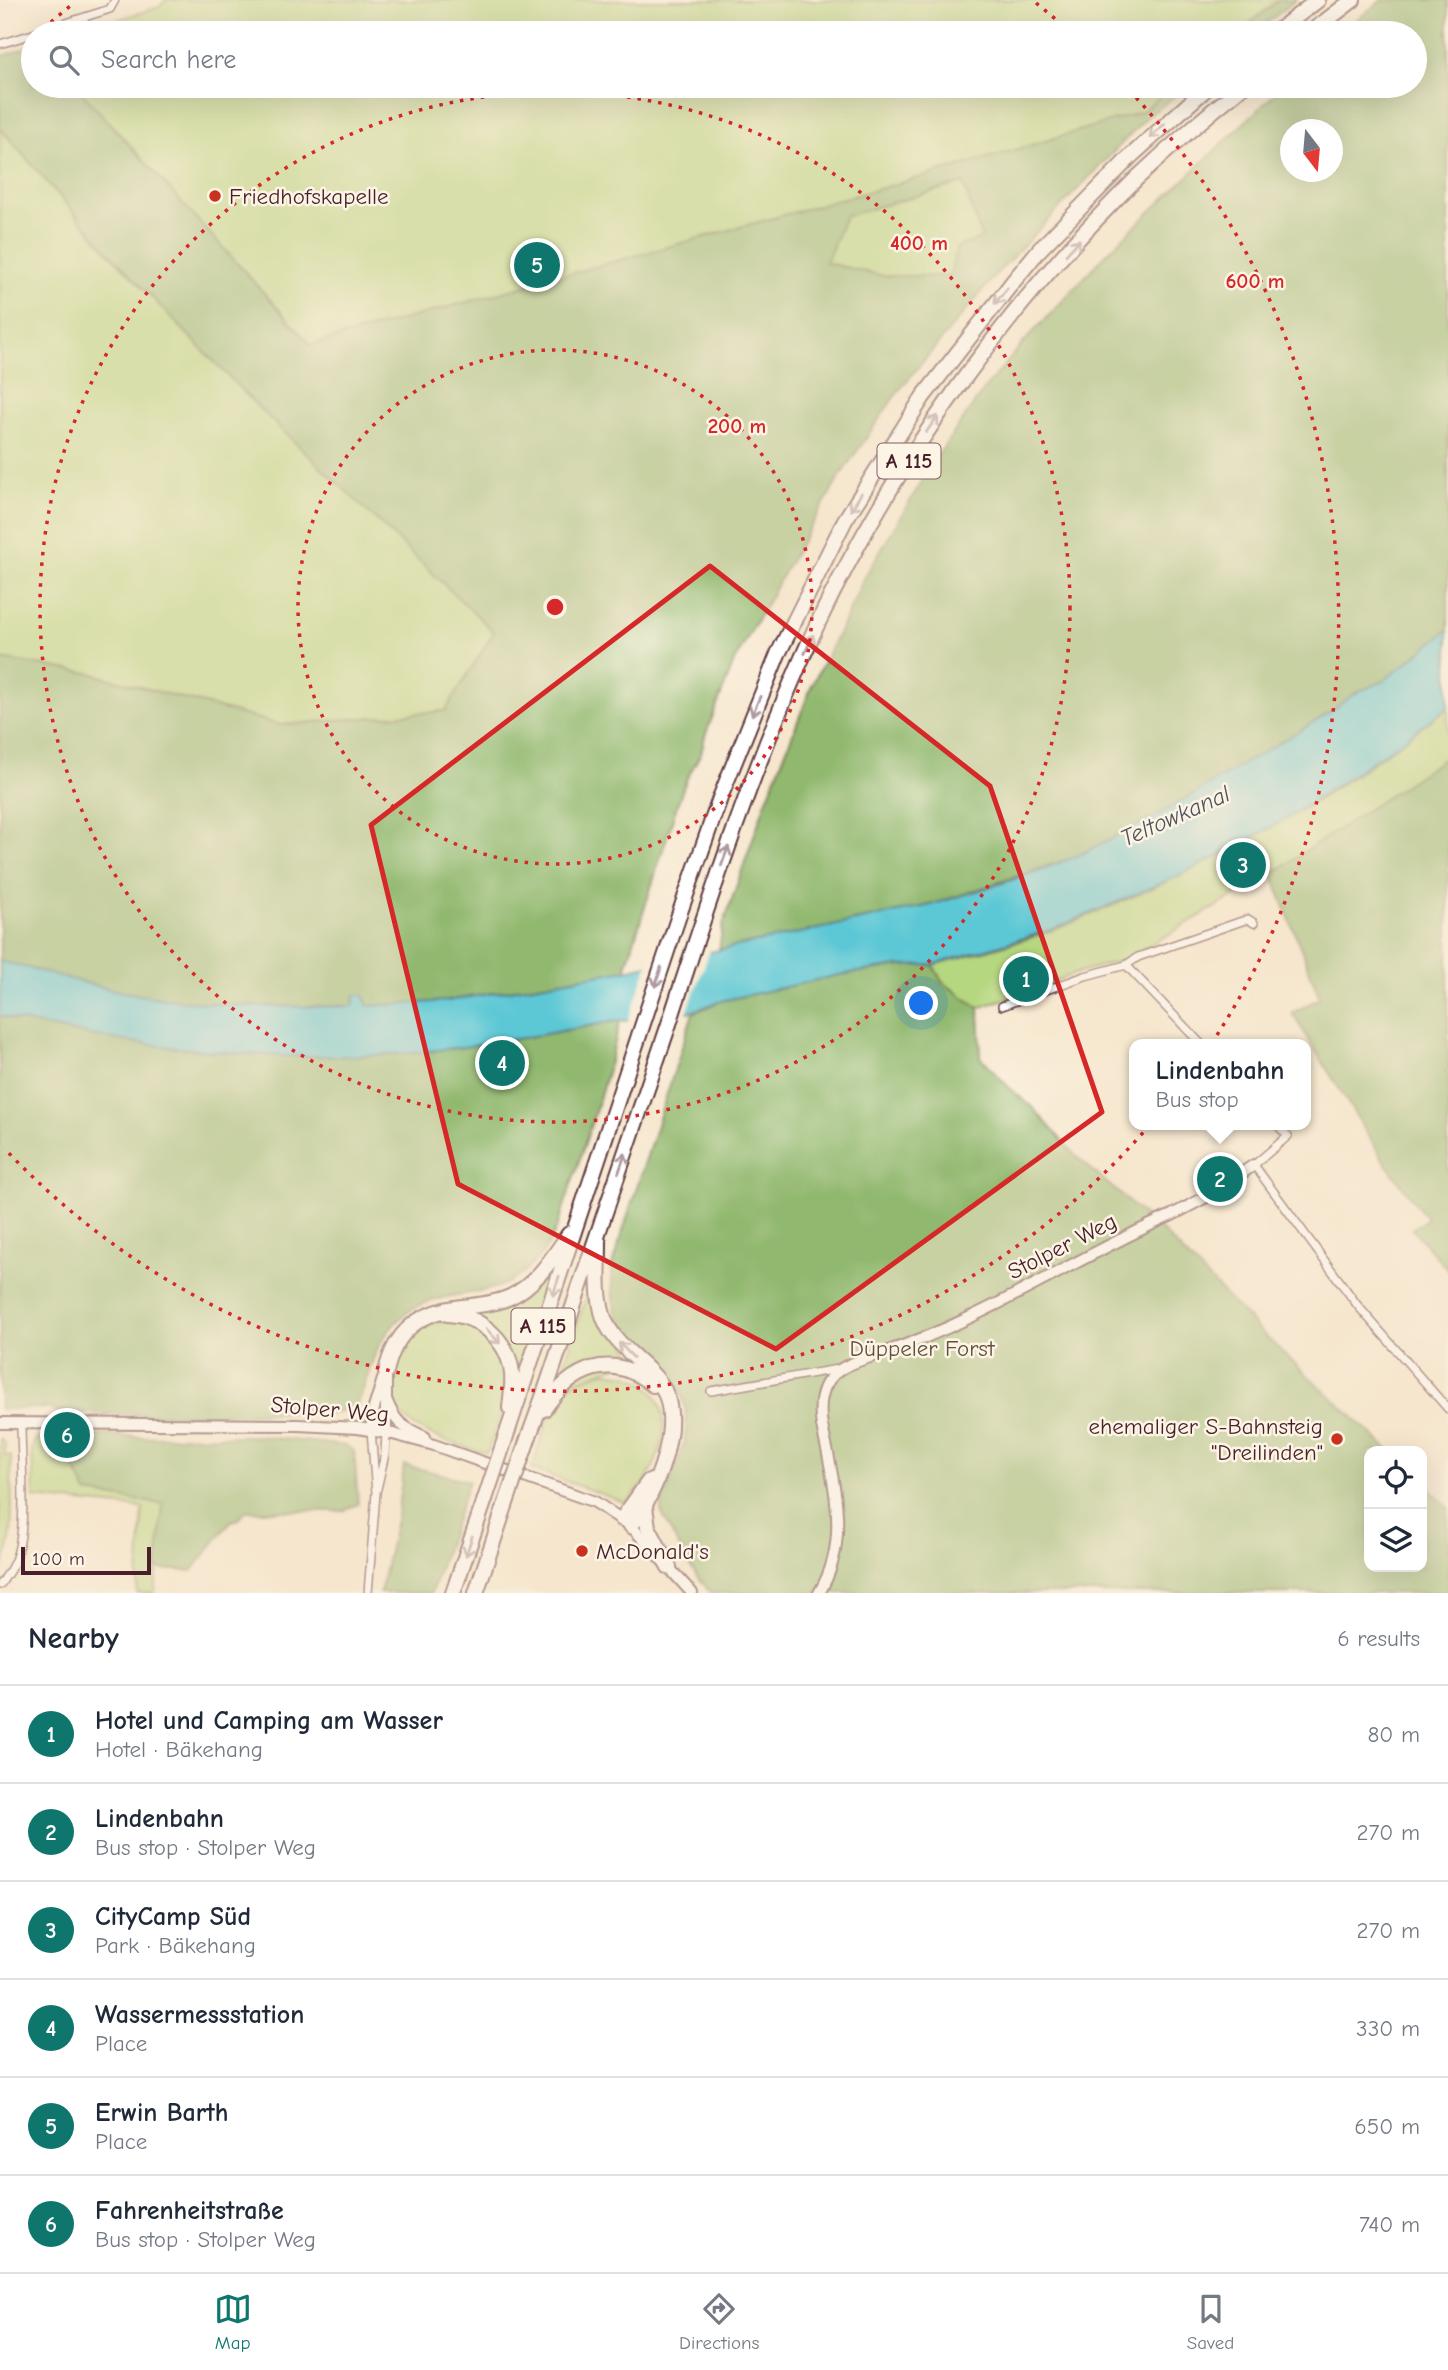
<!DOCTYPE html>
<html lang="en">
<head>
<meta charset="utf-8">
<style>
	body { margin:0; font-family:"Comic Neue",sans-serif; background:#f6f6f7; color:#1f2937 }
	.controls { position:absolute; right:21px; bottom:21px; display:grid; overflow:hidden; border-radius:14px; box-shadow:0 7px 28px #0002 }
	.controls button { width:63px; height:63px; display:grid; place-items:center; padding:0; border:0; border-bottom:2px solid #e0e1e3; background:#fff; color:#1f2937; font:35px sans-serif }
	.compass { position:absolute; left:1280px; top:119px; width:63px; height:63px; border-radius:50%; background:#fff; box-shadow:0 7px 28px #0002; rotate:164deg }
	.scale { position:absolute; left:21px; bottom:18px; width:130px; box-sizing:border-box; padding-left:7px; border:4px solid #4a1f2b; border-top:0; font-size:19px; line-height:24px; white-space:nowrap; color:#4a1f2b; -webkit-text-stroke:5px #fcf5e5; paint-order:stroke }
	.you { position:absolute; left:922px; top:1004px; width:24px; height:24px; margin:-18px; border:5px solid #fff; border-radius:50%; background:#1a73e8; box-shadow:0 0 0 10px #1a73e833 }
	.badge { display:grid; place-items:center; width:46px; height:46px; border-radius:50%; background:#0f766e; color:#fff; font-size:23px; font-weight:700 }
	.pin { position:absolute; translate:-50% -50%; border:4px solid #fff; box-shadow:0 2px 7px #0006 }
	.popup { position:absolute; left:1129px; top:1039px; width:182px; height:91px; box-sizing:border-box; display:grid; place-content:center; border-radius:14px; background:#fff; filter:drop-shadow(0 2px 5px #0005); font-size:23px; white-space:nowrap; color:#747a83 }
	.popup b { font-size:26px; color:#1f2937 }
	.popup::after { content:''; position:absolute; left:50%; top:100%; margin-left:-14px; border:14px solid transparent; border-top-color:#fff }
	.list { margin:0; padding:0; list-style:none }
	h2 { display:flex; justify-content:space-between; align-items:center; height:91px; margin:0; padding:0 28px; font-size:30px }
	h2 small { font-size:23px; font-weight:400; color:#747a83 }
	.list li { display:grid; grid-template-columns:46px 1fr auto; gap:21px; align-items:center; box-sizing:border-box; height:98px; padding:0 28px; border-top:2px solid #e0e1e3 }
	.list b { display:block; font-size:26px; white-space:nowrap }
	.list p { margin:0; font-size:23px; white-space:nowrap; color:#747a83 }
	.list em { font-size:23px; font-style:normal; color:#747a83 }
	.icon { flex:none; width:38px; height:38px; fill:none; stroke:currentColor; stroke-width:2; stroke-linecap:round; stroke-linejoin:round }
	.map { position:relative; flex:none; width:1448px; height:1593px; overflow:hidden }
	.search { position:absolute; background:#fff; box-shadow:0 7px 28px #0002; left:21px; right:21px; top:21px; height:77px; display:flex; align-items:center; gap:18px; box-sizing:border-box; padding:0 24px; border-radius:38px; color:#747a83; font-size:26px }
	.sheet { height:679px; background:#fff }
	nav { display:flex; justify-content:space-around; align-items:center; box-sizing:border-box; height:98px; border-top:2px solid #e0e1e3; background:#fff; font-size:19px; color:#747a83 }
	nav a { display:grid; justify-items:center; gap:4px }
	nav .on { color:#0f766e }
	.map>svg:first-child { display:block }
	.green { fill:#b5d77f; stroke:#807b55; stroke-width:2 }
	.forest { fill:#90b86e; stroke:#6d6c4c; stroke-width:2; fill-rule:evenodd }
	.water { fill:#5dc8d5; stroke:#547480; stroke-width:2 }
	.pier { fill:#f6e6cd }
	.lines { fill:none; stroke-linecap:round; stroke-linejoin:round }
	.street-casing { stroke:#643d43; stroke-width:10 }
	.secondary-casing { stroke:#643d43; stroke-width:14 }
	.highway-casing { stroke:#643d43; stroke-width:18 }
	.street { stroke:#fff; stroke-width:7 }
	.secondary { stroke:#fff; stroke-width:10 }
	.highway { stroke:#fff; stroke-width:14 }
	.highway-bridge-casing { stroke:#643d43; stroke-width:18; stroke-linecap:butt }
	.highway-bridge { stroke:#fff; stroke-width:14 }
	.oneway { stroke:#ae9aa0 }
	.marked { fill:none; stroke:#d62828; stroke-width:5; stroke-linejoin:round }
	.ring { fill:none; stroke:#d62828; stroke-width:3.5; stroke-dasharray:3.5 7 }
	.poi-dot { fill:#c8321e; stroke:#fcf5e5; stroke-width:2.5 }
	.labels { text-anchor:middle; stroke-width:5; stroke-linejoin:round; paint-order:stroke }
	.shield { fill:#fcf5e5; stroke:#7f5f63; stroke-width:2 }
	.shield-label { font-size:21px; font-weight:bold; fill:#4a1f2b }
	.poi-label { font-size:23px; fill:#4a1f2b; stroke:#fcf5e5; text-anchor:start }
	.street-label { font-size:23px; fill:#4a1f2b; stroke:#fcf5e5 }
	.park-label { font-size:23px; fill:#654d40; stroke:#fcf5e5 }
	.water-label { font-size:24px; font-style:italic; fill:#50525e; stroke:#fcf5e5 }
	.centre { fill:#d62828; stroke:#fcf5e5; stroke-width:3.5 }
	.ring-label { font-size:21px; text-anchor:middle; font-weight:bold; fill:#d62828; stroke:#fcf5e5; stroke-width:5; stroke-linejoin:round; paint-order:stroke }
</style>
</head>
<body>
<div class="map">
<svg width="1448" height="1593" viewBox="0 0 1448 1593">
	<rect width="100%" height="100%" fill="#fcf5e5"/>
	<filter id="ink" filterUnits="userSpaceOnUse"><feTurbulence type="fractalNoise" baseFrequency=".0143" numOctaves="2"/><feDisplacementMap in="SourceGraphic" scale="14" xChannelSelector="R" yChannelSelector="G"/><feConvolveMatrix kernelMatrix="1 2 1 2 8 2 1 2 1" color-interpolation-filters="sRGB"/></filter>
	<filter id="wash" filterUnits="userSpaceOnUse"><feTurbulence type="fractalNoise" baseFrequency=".00686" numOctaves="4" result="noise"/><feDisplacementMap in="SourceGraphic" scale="28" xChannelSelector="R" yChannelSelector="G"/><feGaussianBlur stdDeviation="1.57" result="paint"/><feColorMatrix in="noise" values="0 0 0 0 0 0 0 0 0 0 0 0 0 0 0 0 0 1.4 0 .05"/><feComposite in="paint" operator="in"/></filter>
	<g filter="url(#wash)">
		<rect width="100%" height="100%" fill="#f6e6cd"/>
		<path class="green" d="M165 0H1279L1238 33H72L160 7Z
			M76 86H1173L1142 112 944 171 311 345Z
			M0 128 114 258 262 411 495 632 446 711 281 725 89 673 0 659Z
			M963 183 982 238 950 276H884L826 263 844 216Z
			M1448 707V756L1272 874 1126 959 1080 972 979 1008 942 982 933 965C974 953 1016 944 1056 929 1135 898 1213 862 1286 819 1343 786 1396 746 1448 707Z
			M550 1270 533 1321H531L528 1330 530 1331 516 1373 508 1352 459 1313 483 1311Z
			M593 1278 595 1299 644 1372 618 1365 556 1389Z
			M449 1320C486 1327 513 1354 505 1394 502 1414 494 1434 487 1453 453 1444 413 1434 391 1404 388 1360 403 1327 449 1320Z
			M603 1372C611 1373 622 1373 630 1376 678 1395 667 1448 644 1483 639 1490 632 1497 626 1503L532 1469C542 1441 547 1405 572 1385 580 1379 593 1376 603 1372Z
			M42 1437H59L87 1493 163 1504 155 1593H137L143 1508 34 1498 32 1449 35 1440Z
			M0 1438 5 1444V1456H11C10 1496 18 1535 0 1572Z"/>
		<path class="forest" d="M1279 0H1296L1254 33H1238Z
			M1382 0H1448V630L1382 682 1359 691 1324 716 1156 816 1075 857 931 905 719 950 723 925 765 804 813 683 845 620 864 578 936 458 985 388 1025 341 1109 251 1283 86H1415V33H1340ZM1290 130H1332V172H1290Z
			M33 45V86H76L311 345 944 171 1142 112 1173 86H1188L1147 117 999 271 899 390 842 473 785 570 734 662 705 736 701 753 686 780 677 805 625 970 447 1001 368 1006 355 996 354 1006C283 1008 210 1007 140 995 93 987 46 972 0 961V659L89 673 281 725 445 711 494 632 262 411 114 258 0 128V57ZM963 183 982 238 957 247 950 276H884L826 263 845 216Z
			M1448 756V1270L1412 1229 1427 1219 1386 1164 1292 1013 1320 998 1272 874Z
			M915 964 933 965 942 982 979 1008 981 1057 1011 1090 1032 1107 1076 1156 1161 1230 1267 1338 1390 1451H1369V1567H1422V1480L1448 1508V1593H711C691 1570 681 1553 668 1525 666 1521 662 1515 661 1511 661 1505 665 1496 667 1490 678 1458 694 1432 682 1397 676 1379 663 1367 649 1355 616 1326 610 1308 612 1265L693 1013 721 1001 839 975Z
			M0 1016C124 1046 251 1061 379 1055 460 1051 540 1035 620 1020 609 1072 592 1122 575 1173 567 1194 562 1218 552 1238 546 1250 536 1262 525 1271 482 1309 425 1277 385 1336 371 1355 367 1383 357 1405 331 1419 286 1412 257 1413 190 1416 125 1415 58 1412L48 1408 0 1409Z
			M107 1435 142 1437 257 1436 346 1446 354 1451 358 1504 344 1511H246L239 1519 231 1521 192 1571 157 1569 163 1504 87 1493 59 1437Z
			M404 1465 469 1481 431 1593H380L397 1515Z"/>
		<path class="water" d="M1448 630V707L1401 742 1288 818 1219 856 1172 879 1054 929 933 965 898 966 839 975 721 1001 693 1011 624 1021 620 1020C540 1035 460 1051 379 1055 251 1061 124 1046 0 1016V961C46 972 93 987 140 995 210 1007 283 1008 353 1006L355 995H363L368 1006 447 1001 625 970 931 905 1009 881 1075 857 1156 816 1324 716 1359 691 1382 682Z"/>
		<path class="pier" d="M711 948 686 1015 627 1024 649 962Z"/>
	</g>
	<g filter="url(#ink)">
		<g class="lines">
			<g class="street-casing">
				<path id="street" d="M35 33 110 9 115 0
					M0 44 33 34
					M1126 965 1201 1044
					M1002 1006 1085 976 1126 965 1138 957 1248 919 1254 923
					M1277 1125 1288 1136 1254 1165 1358 1306 1448 1409
					M711 1391 838 1369
					M377 1489 385 1454 386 1432
					M0 1585C7 1575 15 1564 18 1551 27 1516 21 1461 21 1423
					M368 1593 376 1493 371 1430"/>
			</g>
			<g class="secondary-casing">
				<path id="secondary" d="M386 1399C395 1423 402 1427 425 1437
					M0 1423 298 1425 358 1428 393 1434 434 1445 595 1502 631 1526 692 1593
					M371 1430 374 1408 383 1379
					M386 1432V1372
					M819 1593C847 1547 837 1499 827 1449 823 1432 818 1413 822 1396 828 1366 859 1361 883 1353 985 1319 1075 1258 1172 1215L1206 1197 1254 1165"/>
			</g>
			<g class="highway-casing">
				<path id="highway" d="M1275 33 1318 0
					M1310 33 1353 0
					M599 1243C599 1267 596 1295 604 1318 615 1347 642 1359 659 1382 687 1419 656 1494 631 1526
					M447 1314C480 1315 509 1341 512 1374 513 1385 511 1397 510 1408
					M386 1372C395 1330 420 1312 462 1307 478 1305 495 1304 510 1297 537 1284 553 1257 569 1234
					M544 1409C572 1367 611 1351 653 1385
					M508 1430 680 912 720 798 778 654 845 520 923 397 1012 283 1039 250 1132 155 1209 86
					M529 1436C547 1388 563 1338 579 1289 608 1202 638 1116 667 1030 711 894 756 757 816 627 894 462 1007 305 1137 178 1171 146 1207 115 1243 86
					M645 1507 648 1527 669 1567
					M622 1519 649 1481
					M453 1593 485 1499
					M476 1593 505 1506"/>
			</g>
			<use href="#street" class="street"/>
			<use href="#secondary" class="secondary"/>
			<use href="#highway" class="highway"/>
			<g class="highway-bridge-casing">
				<path id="highway-bridge" d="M485 1499 508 1430
					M505 1506 529 1436"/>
			</g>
			<use href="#highway-bridge" class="highway-bridge"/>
		</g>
		<defs><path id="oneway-shaft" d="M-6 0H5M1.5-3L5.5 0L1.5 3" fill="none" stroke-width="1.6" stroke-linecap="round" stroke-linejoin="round" transform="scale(1.75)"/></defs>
		<g class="oneway">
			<use href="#oneway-shaft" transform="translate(1157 131) rotate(137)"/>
			<use href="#oneway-shaft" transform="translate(1073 247) rotate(-48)"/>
			<use href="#oneway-shaft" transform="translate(1001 296) rotate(129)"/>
			<use href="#oneway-shaft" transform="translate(932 424) rotate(-55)"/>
			<use href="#oneway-shaft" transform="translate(856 502) rotate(121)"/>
			<use href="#oneway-shaft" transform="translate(809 644) rotate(-66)"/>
			<use href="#oneway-shaft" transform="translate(756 706) rotate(113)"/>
			<use href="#oneway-shaft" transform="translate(725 856) rotate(-70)"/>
			<use href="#oneway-shaft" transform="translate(658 977) rotate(108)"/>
			<use href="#oneway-shaft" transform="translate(622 1163) rotate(-71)"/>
			<use href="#oneway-shaft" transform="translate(556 1286) rotate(108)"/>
			<use href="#oneway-shaft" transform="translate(493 1336) rotate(47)"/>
			<use href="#oneway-shaft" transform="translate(626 1350) rotate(-134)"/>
			<use href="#oneway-shaft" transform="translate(469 1546) rotate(108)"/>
		</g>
	</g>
	<path d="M0 0H1448V1593H0ZM710 566 990 786 1102 1112 776 1349 458 1184 371 825Z" fill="#f6e6cd" fill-opacity=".55" fill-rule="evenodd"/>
	<path class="marked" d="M710 566 990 786 1102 1112 776 1349 458 1184 371 825Z"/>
	<g class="ring">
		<circle cx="555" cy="607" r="257"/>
		<circle cx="555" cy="607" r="515"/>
		<path d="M43 29A772 772 0 0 1 74 3M1036 3A772 772 0 0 1 1067 29M1129 90A772 772 0 0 1 4 1148"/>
	</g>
	<g class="poi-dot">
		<circle cx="215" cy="196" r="7"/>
		<circle cx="1337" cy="1439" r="7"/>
		<circle cx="582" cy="1551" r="7"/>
	</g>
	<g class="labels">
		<g class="shield">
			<rect x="877.5" y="443.5" width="63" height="35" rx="5"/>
			<rect x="511.5" y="1308.5" width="63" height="35" rx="5"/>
		</g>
		<g class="shield-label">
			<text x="909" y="468">A 115</text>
			<text x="543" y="1333">A 115</text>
		</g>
		<g class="poi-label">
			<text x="229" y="204">Friedhofskapelle</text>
			<text x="1323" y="1434" text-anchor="end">ehemaliger S-Bahnsteig<tspan x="1323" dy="26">"Dreilinden"</tspan></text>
			<text x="596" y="1559">McDonald's</text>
		</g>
		<g class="street-label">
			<text transform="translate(1062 1246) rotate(-27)" y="8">Stolper Weg</text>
			<text transform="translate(330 1409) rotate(5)" y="8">Stolper Weg</text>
		</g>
		<g class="park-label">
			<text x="922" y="1356">Düppeler Forst</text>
		</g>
		<g class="water-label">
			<text transform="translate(1175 816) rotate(-24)" y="8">Teltowkanal</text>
		</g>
	</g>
	<circle cx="555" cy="607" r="10" class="centre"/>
	<g class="ring-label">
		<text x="919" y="250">400 m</text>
		<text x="1255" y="288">600 m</text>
		<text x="737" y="433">200 m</text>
	</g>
</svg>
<div class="controls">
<button><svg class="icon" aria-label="locate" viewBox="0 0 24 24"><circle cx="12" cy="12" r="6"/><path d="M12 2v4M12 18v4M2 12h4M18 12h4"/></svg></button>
<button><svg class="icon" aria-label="layers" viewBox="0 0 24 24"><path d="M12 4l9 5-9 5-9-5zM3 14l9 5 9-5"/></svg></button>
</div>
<svg class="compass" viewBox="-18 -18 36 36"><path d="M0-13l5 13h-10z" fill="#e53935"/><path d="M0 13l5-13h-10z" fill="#747a83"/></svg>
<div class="scale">100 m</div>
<div class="you"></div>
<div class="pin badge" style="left:1026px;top:979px">1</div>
<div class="pin badge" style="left:1220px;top:1179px">2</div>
<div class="popup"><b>Lindenbahn</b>Bus stop</div>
<div class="pin badge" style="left:1243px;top:865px">3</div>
<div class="pin badge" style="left:502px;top:1063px">4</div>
<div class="pin badge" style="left:537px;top:265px">5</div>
<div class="pin badge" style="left:67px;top:1435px">6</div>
<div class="search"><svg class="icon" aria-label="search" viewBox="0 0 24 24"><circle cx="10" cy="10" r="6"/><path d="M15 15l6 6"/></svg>Search here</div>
</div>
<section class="sheet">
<h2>Nearby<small>6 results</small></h2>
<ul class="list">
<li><span class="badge">1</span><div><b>Hotel und Camping am Wasser</b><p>Hotel · Bäkehang</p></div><em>80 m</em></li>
<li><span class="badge">2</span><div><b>Lindenbahn</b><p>Bus stop · Stolper Weg</p></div><em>270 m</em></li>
<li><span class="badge">3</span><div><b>CityCamp Süd</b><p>Park · Bäkehang</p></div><em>270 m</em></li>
<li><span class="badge">4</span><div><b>Wassermessstation</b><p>Place</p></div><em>330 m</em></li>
<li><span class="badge">5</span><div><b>Erwin Barth</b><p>Place</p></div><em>650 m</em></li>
<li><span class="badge">6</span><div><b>Fahrenheitstraße</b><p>Bus stop · Stolper Weg</p></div><em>740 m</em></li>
</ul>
</section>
<nav>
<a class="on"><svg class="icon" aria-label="map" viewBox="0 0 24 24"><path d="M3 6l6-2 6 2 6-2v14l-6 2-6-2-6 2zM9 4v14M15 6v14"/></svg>Map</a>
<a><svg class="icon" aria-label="directions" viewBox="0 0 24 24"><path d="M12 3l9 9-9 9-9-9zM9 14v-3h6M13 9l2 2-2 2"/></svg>Directions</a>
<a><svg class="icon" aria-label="saved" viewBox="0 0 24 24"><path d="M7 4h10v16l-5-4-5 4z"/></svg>Saved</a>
</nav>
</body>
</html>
